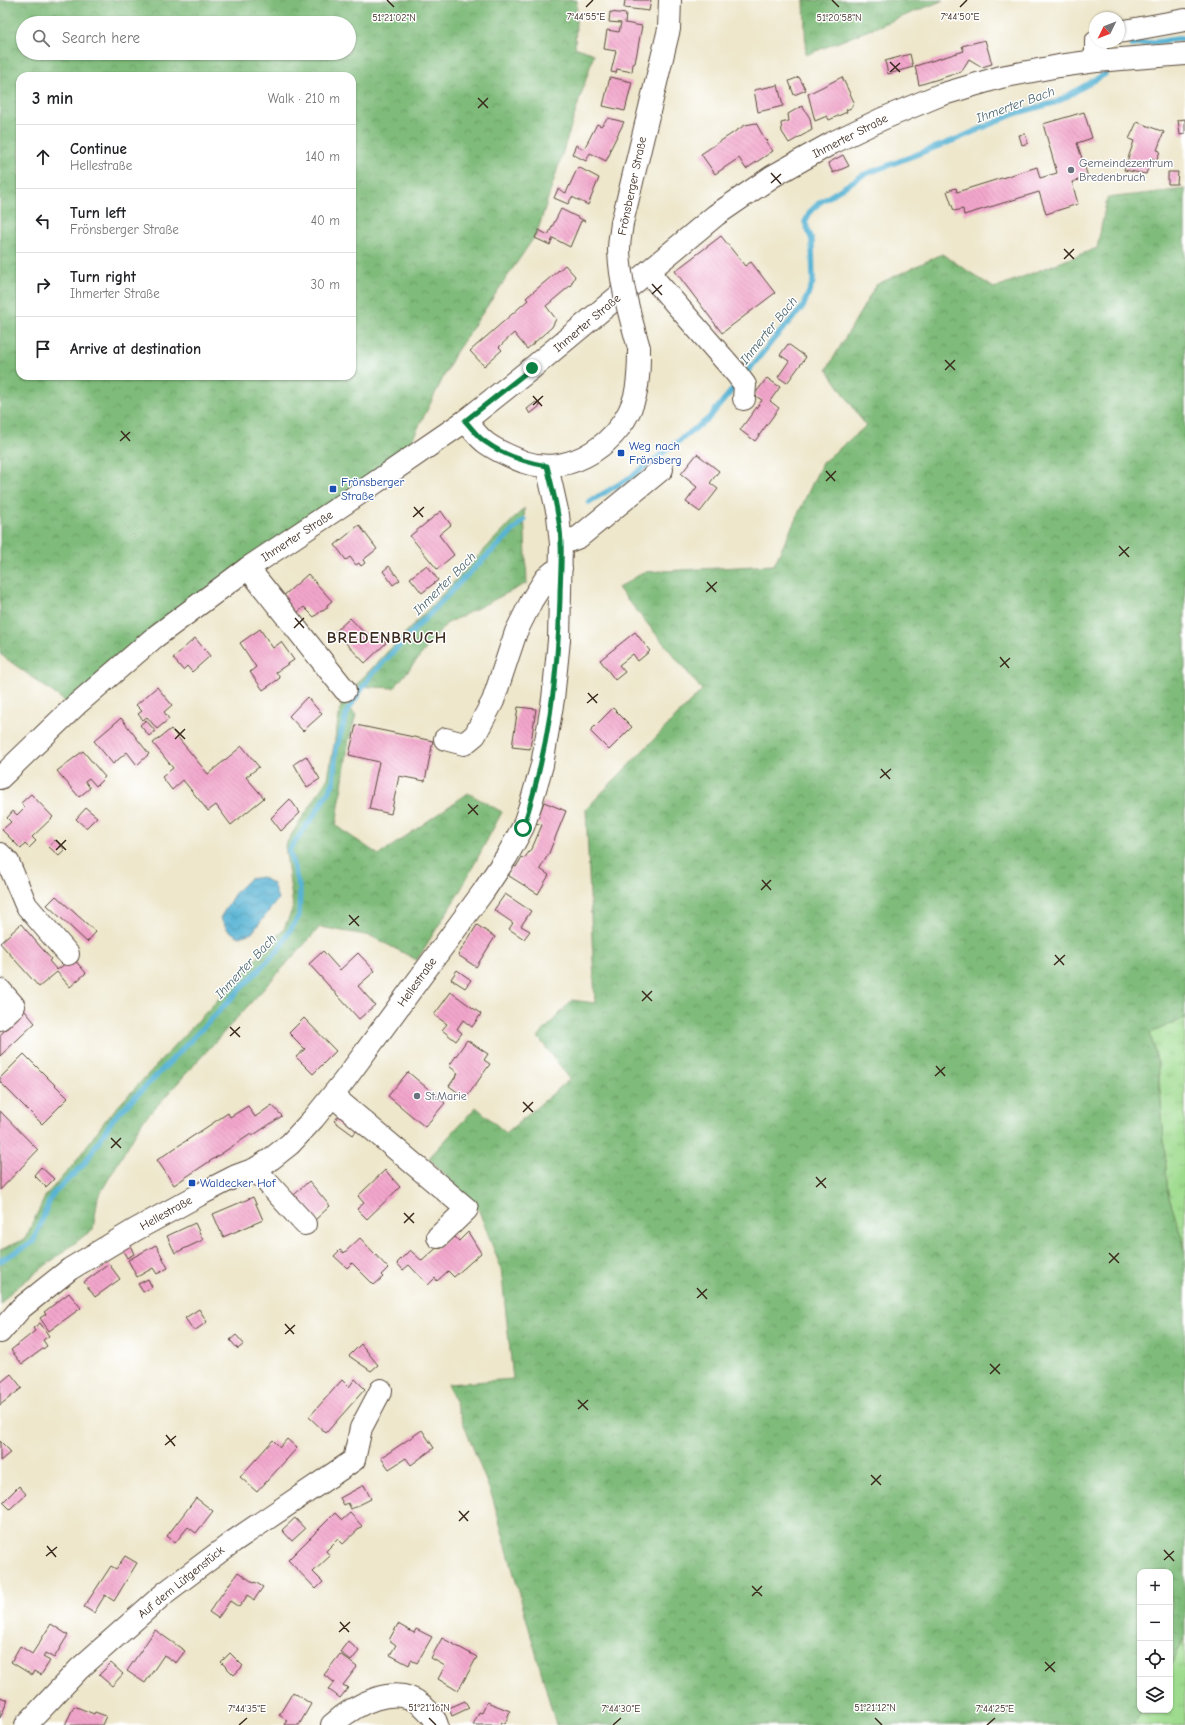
<!DOCTYPE html>
<html lang="en">
<head>
<meta charset="utf-8">
<style>
	body { margin:0; font-family:"Comic Neue",sans-serif; background:#f6f6f6; color:#202124 }
	.controls { position:absolute; right:12px; bottom:12px; display:grid; overflow:hidden; border-radius:8px; box-shadow:0 1px 3px #0004 }
	.controls button { width:36px; height:36px; display:grid; place-items:center; padding:0; border:0; border-bottom:1px solid #e0e0e0; background:#fff; color:#202124; font:20px sans-serif }
	.compass { position:absolute; left:1089px; top:12px; width:36px; height:36px; border-radius:50%; background:#fff; box-shadow:0 1px 3px #0004; rotate:227deg }
	.stop { position:absolute; width:12px; height:12px; margin:-9px; border:3px solid #0b8043; border-radius:50%; background:#fff }
	.stop.end { background:#0b8043; border-color:#fff; box-shadow:0 1px 4px #0008 }
	.list { margin:0; padding:0; list-style:none }
	h2 { display:flex; justify-content:space-between; align-items:center; height:52px; margin:0; padding:0 16px; font-size:17px }
	h2 small { font-size:13px; font-weight:400; color:#757577 }
	.list li { display:grid; grid-template-columns:26px 1fr auto; gap:12px; align-items:center; box-sizing:border-box; height:64px; padding:0 16px; border-top:1px solid #e0e0e0 }
	.list b { display:block; font-size:15px; white-space:nowrap }
	.list p { margin:0; font-size:13px; white-space:nowrap; color:#757577 }
	.list em { font-size:13px; font-style:normal; color:#757577 }
	.icon { flex:none; width:22px; height:22px; fill:none; stroke:currentColor; stroke-width:2; stroke-linecap:round; stroke-linejoin:round }
	.map { position:relative; flex:none; width:1185px; height:1725px; overflow:hidden }
	.search { position:absolute; background:#fff; box-shadow:0 1px 3px #0004; left:16px; top:16px; width:340px; height:44px; display:flex; align-items:center; gap:10px; box-sizing:border-box; padding:0 14px; border-radius:22px; color:#757577; font-size:15px }
	.panel { position:absolute; background:#fff; box-shadow:0 1px 3px #0004; left:16px; top:72px; width:340px; height:308px; border-radius:12px }
	.map>svg:first-child { display:block }
	.grass { fill:url(#grass-tufts); stroke:#6d8256 }
	.forest { fill:url(#forest-crowns); stroke:#5d724c; fill-rule:evenodd }
	.water { fill:url(#water-waves); stroke:#486e79 }
	.lines { fill:none; stroke-linecap:round; stroke-linejoin:round }
	.stream { stroke:#56b3d4; stroke-width:5.5 }
	.building { fill:url(#building-back-hatch) }
	.minor-casing { stroke:#564638; stroke-width:24 }
	.major-casing { stroke:#564638; stroke-width:24 }
	.minor { stroke:#fff; stroke-width:22 }
	.major { stroke:#fff; stroke-width:22 }
	.minor-bridge-casing { stroke:#564638; stroke-width:24; stroke-linecap:butt }
	.minor-bridge { stroke:#fff; stroke-width:22 }
	.route { stroke:#0b8043; stroke-width:5 }
	.ticks { fill:none; stroke:#3b2a1e; stroke-width:1.5 }
	.worship-dot { fill:#6b7280; stroke:#fff; stroke-width:1.5 }
	.transit-dot { fill:#1a4fb4; stroke:#fff; stroke-width:1.5 }
	.labels { text-anchor:middle; stroke-width:3; stroke-linejoin:round; paint-order:stroke }
	.street-label { font-size:12px; fill:#3b2a1e; stroke:#fff }
	.worship-label { font-size:12px; fill:#5b616d; stroke:#fff; text-anchor:start }
	.transit-label { font-size:12px; fill:#164399; stroke:#fff; text-anchor:start }
	.water-label { font-size:13px; font-style:italic; fill:#466167; stroke:#fff }
	.district-label { font-size:16px; font-weight:bold; letter-spacing:1px; fill:#3b2a1e; stroke:#fff }
	.ticks-label { font-size:10px; text-anchor:middle; fill:#3b2a1e; stroke:#fff; stroke-width:3; stroke-linejoin:round; paint-order:stroke }
</style>
</head>
<body>
<div class="map">
<svg width="1185" height="1725" viewBox="0 0 1185 1725">
	<defs>
		<pattern id="grass-tufts" width="24" height="20" patternUnits="userSpaceOnUse"><rect width="24" height="20" fill="#9fdb8f"/><path d="M3 7l-1-3M5 7V3M7 7l1-3M15 17l-1-3M17 17v-4M19 17l1-3" fill="none" stroke="#8abc7b"/></pattern>
		<pattern id="forest-crowns" width="20" height="18" patternUnits="userSpaceOnUse"><rect width="20" height="18" fill="#7fbb7a"/><path d="M2 6a3 3 0 1 1 6 0M12 15a3 3 0 1 1 6 0" fill="none" stroke="#699863"/></pattern>
		<pattern id="water-waves" width="16" height="10" patternUnits="userSpaceOnUse"><rect width="16" height="10" fill="#56b3d4"/><path d="M0 5q4-4 8 0t8 0" fill="none" stroke="#4892ab"/></pattern>
		<pattern id="building-back-hatch" width="6" height="6" patternUnits="userSpaceOnUse"><rect width="6" height="6" fill="#f2a5cb"/><path d="M-1 5l2 2M0 0l6 6M5-1l2 2" fill="none" stroke="#d08eae"/></pattern>
	</defs>
	<rect width="100%" height="100%" fill="#fff"/>
	<filter id="ink" filterUnits="userSpaceOnUse"><feTurbulence type="fractalNoise" baseFrequency=".025" numOctaves="2"/><feDisplacementMap in="SourceGraphic" scale="8" xChannelSelector="R" yChannelSelector="G"/><feConvolveMatrix kernelMatrix="1 2 1 2 8 2 1 2 1" color-interpolation-filters="sRGB"/></filter>
	<filter id="wash" filterUnits="userSpaceOnUse"><feTurbulence type="fractalNoise" baseFrequency=".012" numOctaves="4" result="noise"/><feDisplacementMap in="SourceGraphic" scale="16" xChannelSelector="R" yChannelSelector="G"/><feGaussianBlur stdDeviation="0.9" result="paint"/><feColorMatrix in="noise" values="0 0 0 0 0 0 0 0 0 0 0 0 0 0 0 0 0 1.4 0 .05"/><feComposite in="paint" operator="in"/></filter>
	<g filter="url(#wash)">
		<rect width="100%" height="100%" fill="#eee7cc"/>
		<path class="grass" d="M1185 1018V1249L1168 1194 1158 1064 1150 1033Z
			M1185 1638V1725H1133L1142 1710H1170V1666Z"/>
		<path class="forest" d="M0 0H577L575 47 594 54 537 233 456 352 409 446 66 702 0 654ZM23 23H349V53H23ZM20 76H352V376H20Z
			M804 0H944L806 55Z
			M1185 189V1018L1150 1033 1158 1064 1168 1194 1185 1249V1638L1170 1666V1572H1140V1710H1142L1133 1725H556L493 1499 448 1384 513 1379 501 1268 479 1211 429 1158 476 1107 506 1133 570 1079 538 1037 572 1000 595 1003 586 809 702 690 618 588 644 572 774 565 822 463 866 426 827 369 876 285 942 254 994 288 1097 248 1107 198Z
			M524 508 527 583 446 624 394 688 355 686Z
			M342 700 356 715 349 739 336 826 379 855 468 793 502 812 460 891 417 960 371 936 320 927 142 1122 98 1197 93 1229 11 1292 0 1305V1250L25 1239 46 1195 73 1165 107 1118 284 929 293 907 285 845 328 778Z"/>
		<path class="water" d="M262 877 273 884 278 899 252 933 239 937 228 930 220 918 235 893 249 879Z"/>
		<g class="lines">
			<path class="stream" d="M1132 45 1185 38
				M743 377 773 340 803 307 813 282 812 240 805 222 810 212 819 203 863 175 957 139 1014 114 1057 102 1105 74
				M589 502 631 477 708 419 738 383
				M0 1261 33 1242 52 1195 84 1164 113 1119 161 1071 278 950 299 916 300 890 289 850 315 814 333 784 336 749 348 710 370 676 458 584 524 520"/>
		</g>
		<g id="blocks">
			<path class="building" d="M625 0H651L649 11 624 8Z
				M610 12 626 14 625 23 642 26 635 63 633 64 632 72 617 69 616 73 611 72 616 51 604 49 607 30 619 32 621 23 609 22Z
				M985 40 992 64 982 67 969 59 961 72 919 85 915 66 964 51 962 46Z
				M910 54 913 67 888 74 885 61Z
				M610 77 632 82 625 111 603 106Z
				M799 77 806 90 794 95 789 81Z
				M842 77 854 102 851 108 846 110 847 112 829 120 827 116 815 121 808 94Z
				M778 85 783 106 758 112 754 90Z
				M802 106 810 118 812 130 789 143 782 132 781 123 789 121 788 114Z
				M1084 112 1092 138 1077 143 1088 177 1072 182 1078 204 1046 214 1039 192 964 215 963 209 954 211 947 191 956 188 957 192 1037 167 1040 178 1057 173 1043 124Z
				M608 118 624 122 610 150 611 151 606 161 590 153 586 161 572 154 576 145 584 149 597 124 601 126Z
				M1185 119V134L1180 135 1178 120Z
				M1137 122 1164 132 1157 150 1160 151 1157 160 1151 158 1146 174 1124 170 1134 141 1129 139Z
				M756 123 766 141 768 140 766 142 773 151 746 169 739 158 715 174 701 154 745 125Z
				M1025 134 1028 143 1022 145 1019 135Z
				M843 155 849 166 833 173 828 163Z
				M578 167 599 178 588 205 572 197 568 204 554 198 558 189 566 193Z
				M1168 172H1178L1177 184H1168Z
				M561 209 585 221H581L570 247 553 238 550 245 535 238 539 230 548 235Z
				M721 236 745 266 751 262 775 293 722 333 675 271Z
				M565 265 575 276 571 285 546 306 556 319 552 327 527 349 514 333 499 347 502 350 484 366 470 351 528 300 526 298Z
				M788 344 806 357 787 383 778 377 789 361 780 355Z
				M767 378 780 387 770 401 779 408 755 441 740 430 762 400 754 395Z
				M536 402 540 406 530 414 527 409Z
				M697 454 719 471 710 483 718 489 700 512 686 502 697 487 681 474Z
				M441 511 451 525 439 535 454 555 437 569 410 536Z
				M359 525 377 549 363 560 365 563 361 566 359 563 356 565 350 557 346 560 335 545Z
				M427 565 438 580 422 593 410 578Z
				M389 566 400 580 393 585 383 571Z
				M308 574 332 601 327 605V608L323 611H321L314 617 304 607 296 614 281 598Z
				M350 618 371 640 377 633 386 643 365 663 335 632Z
				M260 629 273 648 281 642 294 660 276 672 280 678 263 690 250 672 256 667 240 643Z
				M635 632 650 651 638 661 633 654 619 665 625 672 615 680 600 660Z
				M195 638 210 656 192 672 187 666 183 670 173 658Z
				M157 687 172 705 164 712 169 719 157 729 147 717 143 720 138 714 142 711 136 705Z
				M307 697 322 714 303 731 289 716Z
				M518 707 536 709 530 749 512 747Z
				M613 708 632 727 609 750 590 731Z
				M121 718 149 754 137 765 127 752 113 764 94 741Z
				M146 720 155 731 149 736 140 725Z
				M356 725 433 741 425 781 399 776 391 814 369 809 379 762 349 755Z
				M171 729 208 774 242 746 259 767 246 777 264 798 231 825 216 805 208 811 183 780 172 790 162 777 173 768 153 743Z
				M83 751 105 777 96 786 89 778 85 781 90 788 79 797 57 771Z
				M306 756 320 779 307 787 294 764Z
				M31 794 53 817 32 837 36 841 29 848 25 844 21 849 2 830 11 822 7 818 13 811 17 815 25 807 21 803Z
				M290 799 300 813 281 831 271 818Z
				M544 802 566 811 549 853 540 869 549 875 538 894 509 876V873L513 866 516 867 522 857 524 859 533 846 542 825 536 823Z
				M86 808 97 817 86 828 76 819Z
				M55 840 65 850 59 856 49 847Z
				M505 894 531 911 521 926 530 931 524 939 509 929 513 923 494 910Z
				M56 896 96 932 87 942 47 905Z
				M21 924 51 959 49 961 57 970 73 958 86 973 70 987 57 972 39 987 0 943Z
				M477 925 495 937 476 967 458 955Z
				M323 951 340 970 358 953 375 971 358 986 375 1005 359 1019 309 964Z
				M457 970 471 980 465 988 451 979Z
				M451 992 481 1014 472 1027 463 1020 457 1029 462 1033 456 1041 442 1030 447 1024 434 1015Z
				M25 1011 35 1023 0 1056V1035Z
				M304 1018 336 1051 313 1074 296 1057 305 1049 289 1033Z
				M467 1040 488 1054 484 1060 490 1064 466 1098 449 1086 458 1073 449 1066Z
				M24 1054 68 1098 42 1124 0 1082V1078Z
				M408 1072 445 1103 425 1127 388 1096Z
				M272 1105 282 1116 252 1136 251 1134 174 1185 157 1160 228 1113 230 1117 248 1106 255 1117Z
				M344 1110 362 1123 353 1135 334 1121Z
				M0 1111 38 1150 0 1190Z
				M41 1167 54 1179 46 1187 34 1175Z
				M385 1170 400 1187 367 1219 357 1209 364 1203 358 1196Z
				M309 1181 330 1206 314 1221 294 1201 297 1198 294 1195Z
				M253 1197 263 1220 223 1237 213 1214Z
				M195 1223 203 1240 175 1253 167 1236Z
				M468 1232 481 1253 454 1277 448 1271 437 1281 435 1278 428 1285 409 1265 403 1270 397 1263 410 1250 422 1261 452 1234 459 1241Z
				M360 1238 388 1268 381 1275 383 1277 374 1285 352 1263 347 1268 334 1256 340 1250 344 1253Z
				M129 1243 134 1254 127 1258 121 1247Z
				M156 1245 168 1268 157 1274 153 1268 137 1277 128 1260Z
				M109 1264 120 1279 95 1297 84 1282Z
				M148 1279 152 1287 143 1292 138 1284Z
				M69 1293 81 1308 49 1331 40 1318 46 1314 44 1312Z
				M199 1309 207 1322 194 1331 185 1318Z
				M40 1323 49 1336 43 1340 47 1346 22 1364 11 1350 35 1331 33 1328Z
				M236 1335 244 1344 238 1349 230 1340Z
				M361 1344 378 1365 371 1371 349 1356Z
				M11 1374 22 1388 0 1405V1383Z
				M355 1379 365 1389 326 1433 309 1417 342 1380 349 1387Z
				M422 1430 434 1448 411 1465 406 1458 389 1469 381 1458Z
				M287 1439 297 1448 257 1492 240 1477 273 1440 280 1447Z
				M0 1441 11 1452 0 1461Z
				M364 1485 371 1499 351 1509 348 1503 344 1505 340 1498Z
				M19 1486 26 1494 10 1509 3 1502Z
				M196 1498 213 1511 196 1533 188 1527 175 1543 167 1536Z
				M335 1513 342 1520 350 1513 362 1526 343 1544 338 1539 326 1551 330 1556 313 1572 323 1582 316 1589 288 1560Z
				M295 1518 305 1529 292 1541 282 1530Z
				M125 1556 137 1563 114 1601 105 1595 94 1613 84 1607 111 1566 116 1569Z
				M238 1572 254 1583 255 1582 263 1587 254 1600 248 1595 239 1607 230 1601 218 1618 209 1612Z
				M51 1624 68 1635 54 1658 45 1653 43 1657 50 1661 41 1675 34 1671 32 1675 11 1662 20 1646 32 1654Z
				M398 1624 414 1633 416 1629 432 1637 417 1663 411 1660 409 1665 390 1655 396 1645 389 1640Z
				M155 1630 185 1651 176 1663 164 1655 145 1683 127 1671Z
				M442 1638 477 1657 458 1691 438 1679 445 1666 431 1658Z
				M348 1641 359 1651 351 1661 340 1652Z
				M230 1653 243 1666 234 1675 221 1662Z
				M340 1654 357 1667 343 1685 348 1688 340 1698 328 1689 334 1682 324 1675Z
				M111 1663 123 1674 112 1686 99 1675Z
				M293 1692 311 1704 299 1725H284L287 1720 279 1715Z
				M0 1697 8 1700 0 1718Z
				M465 1701 469 1708 452 1716 449 1708Z
				M487 1702 510 1711 505 1724 501 1722 500 1725H473L479 1712 482 1713Z
				M74 1706 94 1714 95 1712 106 1716 102 1725H65Z"/>
		</g>
	</g>
	<g filter="url(#ink)">
		<use href="#blocks" fill-opacity="0" stroke="#564638" stroke-width="1"/>
		<g class="lines">
			<g class="minor-casing">
				<path id="minor" d="M1119 32 1185 20
					M1096 61V42
					M622 223 669 29 670 0
					M648 272 736 373 745 385 744 399
					M465 421C472 428 478 437 486 443 497 451 511 457 524 462 571 478 623 441 635 396 639 380 639 364 639 348
					M561 544 579 537 662 469
					M248 568 345 690
					M445 739 464 744 475 735 493 701 516 632 532 600 546 578 553 572 561 568
					M0 854 8 862 26 905 68 954
					M0 990 14 1006 0 1019
					M333 1096 467 1209 438 1237
					M255 1169 305 1224
					M0 1332 21 1308 70 1269 135 1230 199 1195 236 1176 255 1169 271 1159 290 1144 314 1118 344 1081 483 892 507 856 523 827 531 803 542 765 553 699 559 640 561 544 558 515 547 466
					M26 1725 79 1669 166 1592 234 1541 354 1460 361 1428 381 1390
					M332 1725C354 1705 395 1682 422 1705 428 1711 435 1717 437 1725"/>
			</g>
			<g class="major-casing">
				<path id="major" d="M0 778 76 705 155 637 248 568 344 504 465 421 532 368 716 215 773 176 832 143 882 119 940 95 1001 77 1059 66 1096 61 1185 54"/>
			</g>
			<use href="#minor" class="minor"/>
			<use href="#major" class="major"/>
			<g class="minor-bridge-casing">
				<path id="minor-bridge" d="M622 223C621 232 619 241 619 250 620 283 630 316 639 348"/>
			</g>
			<use href="#minor-bridge" class="minor-bridge"/>
		</g>
	</g>
	<g class="lines" filter="url(#ink)">
		<path class="route" d="M523 828C548 751 558 678 560 598 560 580 562 561 561 543 560 517 553 491 547 466 525 462 505 456 487 443 478 438 472 428 465 421L532 368"/>
	</g>
	<path class="ticks" d="M387 0 394 7M832 0 839 7M586 7 593 0M960 7 967 0M890 62 900 72M890 72 900 63M478 98 488 108M478 108 488 98M771 173 781 184M771 183 781 174M1064 249 1074 259M1064 259 1074 249M652 284 662 295M652 294 662 285M945 360 955 370M945 370 955 360M533 396 542 406M533 405 543 396M121 431 130 441M120 441 130 432M826 471 835 481M826 481 836 471M414 507 423 517M413 517 424 507M1119 546 1129 557M1119 556 1129 547M707 582 716 592M706 592 717 582M295 618 304 628M294 628 304 618M1000 657 1009 668M1000 667 1010 658M588 693 597 703M587 703 598 694M175 729 185 739M175 739 185 729M881 769 890 779M880 778 891 769M468 804 478 815M468 814 478 805M56 840 66 850M56 850 66 840M762 880 771 890M761 890 771 880M349 915 359 926M349 925 359 916M1055 955 1064 965M1054 965 1065 955M642 991 652 1001M642 1001 652 991M230 1027 240 1037M230 1036 240 1027M936 1066 945 1076M935 1076 945 1067M523 1102 533 1112M523 1112 533 1102M111 1138 121 1148M111 1148 121 1138M816 1177 826 1188M816 1187 826 1178M404 1213 414 1223M404 1223 414 1213M1109 1253 1119 1263M1109 1263 1119 1253M697 1288 707 1299M697 1298 707 1289M285 1324 294 1334M285 1334 295 1325M990 1364 1000 1374M990 1374 1000 1364M578 1400 588 1410M578 1409 588 1400M166 1435 175 1446M165 1445 176 1436M871 1475 881 1485M871 1485 881 1475M459 1511 468 1521M459 1521 469 1511M47 1546 56 1557M1164 1550 1174 1561M46 1556 57 1547M1164 1560 1174 1551M752 1586 762 1596M752 1596 762 1586M340 1622 349 1632M339 1632 350 1622M1045 1662 1055 1672M1045 1671 1055 1662M429 1718 436 1725M875 1718 882 1725M239 1725 247 1718M613 1725 621 1718M987 1725 995 1718"/>
	<g class="worship-dot">
		<circle cx="1071" cy="170" r="4"/>
		<circle cx="417" cy="1096" r="4"/>
	</g>
	<g class="transit-dot">
		<rect x="617" y="449" width="8" height="8" rx="2"/>
		<rect x="329" y="485" width="8" height="8" rx="2"/>
		<rect x="188" y="1179" width="8" height="8" rx="2"/>
	</g>
	<g class="labels">
		<g class="street-label">
			<text transform="translate(850 136) rotate(-27)" y="4">Ihmerter Straße</text>
			<text transform="translate(632 186) rotate(-78)" y="4">Frönsberger Straße</text>
			<text transform="translate(587 323) rotate(-40)" y="4">Ihmerter Straße</text>
			<text transform="translate(297 536) rotate(-33)" y="4">Ihmerter Straße</text>
			<text transform="translate(417 982) rotate(-54)" y="4">Hellestraße</text>
			<text transform="translate(166 1213) rotate(-29)" y="4">Hellestraße</text>
			<text transform="translate(181 1582) rotate(-39)" y="4">Auf dem Lütgenstück</text>
		</g>
		<g class="worship-label">
			<text x="1079" y="167">Gemeindezentrum<tspan x="1079" dy="14">Bredenbruch</tspan></text>
			<text x="425" y="1100">St.Marie</text>
		</g>
		<g class="transit-label">
			<text x="629" y="450">Weg nach<tspan x="629" dy="14">Frönsberg</tspan></text>
			<text x="341" y="486">Frönsberger<tspan x="341" dy="14">Straße</tspan></text>
			<text x="200" y="1187">Waldecker Hof</text>
		</g>
		<g class="water-label">
			<text transform="translate(1015 104) rotate(-20)" y="5">Ihmerter Bach</text>
			<text transform="translate(768 330) rotate(-51)" y="5">Ihmerter Bach</text>
			<text transform="translate(444 583) rotate(-45)" y="5">Ihmerter Bach</text>
			<text transform="translate(245 966) rotate(-47)" y="5">Ihmerter Bach</text>
		</g>
		<g class="district-label">
			<text x="387" y="643">BREDENBRUCH</text>
		</g>
	</g>
	<g class="ticks-label">
		<text x="586" y="20">7°44'55"E</text>
		<text x="960" y="20">7°44'50"E</text>
		<text x="394" y="21">51°21'02"N</text>
		<text x="839" y="21">51°20'58"N</text>
		<text x="429" y="1711">51°21'16"N</text>
		<text x="875" y="1711">51°21'12"N</text>
		<text x="247" y="1712">7°44'35"E</text>
		<text x="621" y="1712">7°44'30"E</text>
		<text x="995" y="1712">7°44'25"E</text>
	</g>
</svg>
<div class="controls">
<button>+</button>
<button>−</button>
<button><svg class="icon" aria-label="locate" viewBox="0 0 24 24"><circle cx="12" cy="12" r="6"/><path d="M12 2v4M12 18v4M2 12h4M18 12h4"/></svg></button>
<button><svg class="icon" aria-label="layers" viewBox="0 0 24 24"><path d="M12 4l9 5-9 5-9-5zM3 14l9 5 9-5"/></svg></button>
</div>
<svg class="compass" viewBox="-18 -18 36 36"><path d="M0-13l5 13h-10z" fill="#e53935"/><path d="M0 13l5-13h-10z" fill="#757577"/></svg>
<div class="stop" style="left:523px;top:828px"></div>
<div class="stop end" style="left:532px;top:368px"></div>
<div class="search"><svg class="icon" aria-label="search" viewBox="0 0 24 24"><circle cx="10" cy="10" r="6"/><path d="M15 15l6 6"/></svg>Search here</div>
<section class="panel">
<h2>3 min<small>Walk · 210 m</small></h2>
<ul class="list">
<li><svg class="icon" aria-label="ahead" viewBox="0 0 24 24"><path d="M12 20V5M6 11l6-6 6 6"/></svg><div><b>Continue</b><p>Hellestraße</p></div><em>140 m</em></li>
<li><svg class="icon" aria-label="left" viewBox="0 0 24 24"><path d="M17 20v-9H6M10 6l-5 5 5 5"/></svg><div><b>Turn left</b><p>Frönsberger Straße</p></div><em>40 m</em></li>
<li><svg class="icon" aria-label="right" viewBox="0 0 24 24"><path d="M7 20v-9h11M14 6l5 5-5 5"/></svg><div><b>Turn right</b><p>Ihmerter Straße</p></div><em>30 m</em></li>
<li><svg class="icon" aria-label="arrive" viewBox="0 0 24 24"><path d="M6 21V4h12l-3 4 3 4H6"/></svg><div><b>Arrive at destination</b></div></li>
</ul>
</section>
</div>
</body>
</html>
